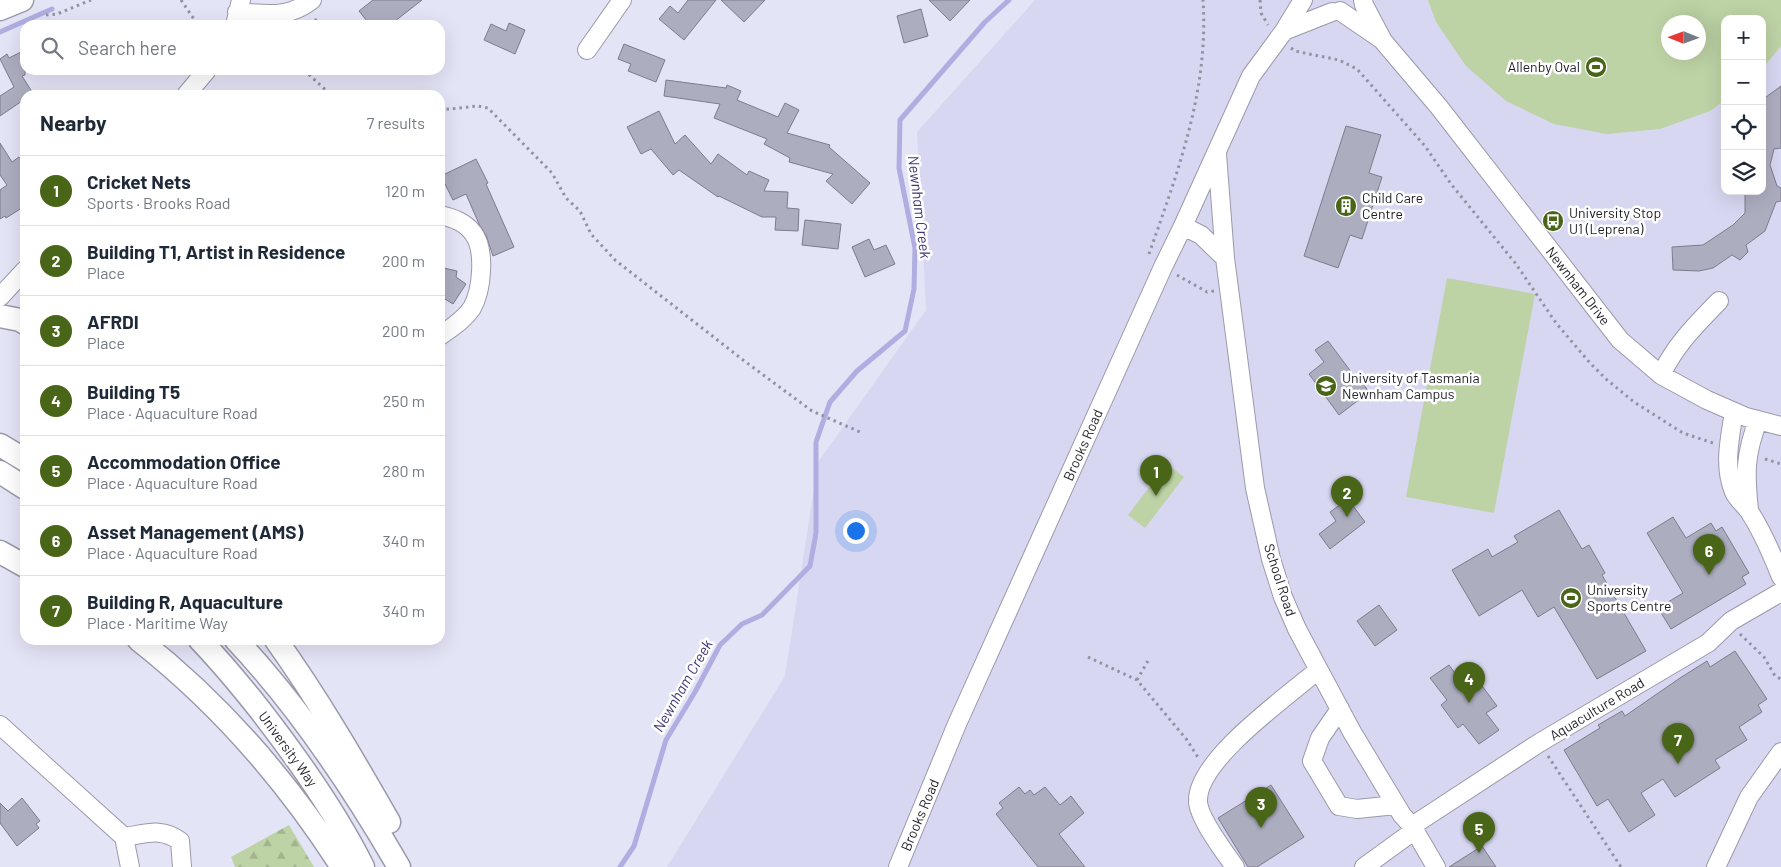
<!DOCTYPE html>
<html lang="en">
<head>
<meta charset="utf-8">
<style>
	body { margin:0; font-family:Barlow,sans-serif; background:#f2f2f3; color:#1f2937 }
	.controls { position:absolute; right:15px; top:15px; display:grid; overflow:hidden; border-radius:10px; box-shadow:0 5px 20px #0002 }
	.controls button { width:45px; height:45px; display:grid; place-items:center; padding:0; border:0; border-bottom:1px solid #e0e1e3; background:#fff; color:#1f2937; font:25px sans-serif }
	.compass { position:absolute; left:1661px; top:15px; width:45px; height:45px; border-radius:50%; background:#fff; box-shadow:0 5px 20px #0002; rotate:271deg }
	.you { position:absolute; left:855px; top:530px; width:18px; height:18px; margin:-12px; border:4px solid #fff; border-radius:50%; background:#1a73e8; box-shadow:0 0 0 8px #1a73e833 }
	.badge { display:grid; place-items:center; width:32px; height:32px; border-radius:50%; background:#496518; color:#fff; font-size:16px; font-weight:700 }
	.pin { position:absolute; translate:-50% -41px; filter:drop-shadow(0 1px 2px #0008) }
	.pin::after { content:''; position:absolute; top:26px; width:18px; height:15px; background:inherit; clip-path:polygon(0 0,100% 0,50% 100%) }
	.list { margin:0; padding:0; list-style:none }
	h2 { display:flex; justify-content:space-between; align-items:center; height:65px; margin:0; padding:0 20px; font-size:21px }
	h2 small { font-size:16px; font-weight:400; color:#747a83 }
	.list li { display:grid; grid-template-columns:32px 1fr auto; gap:15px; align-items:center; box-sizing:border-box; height:70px; padding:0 20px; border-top:1px solid #e0e1e3 }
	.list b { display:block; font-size:19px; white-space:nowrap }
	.list p { margin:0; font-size:16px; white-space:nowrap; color:#747a83 }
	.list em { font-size:16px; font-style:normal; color:#747a83 }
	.icon { flex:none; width:28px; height:28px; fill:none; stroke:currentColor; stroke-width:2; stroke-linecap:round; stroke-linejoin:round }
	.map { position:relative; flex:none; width:1781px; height:867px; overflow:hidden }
	.search { position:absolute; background:#fff; box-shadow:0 5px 20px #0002; left:20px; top:20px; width:425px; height:55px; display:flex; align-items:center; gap:12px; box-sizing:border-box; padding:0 18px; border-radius:15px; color:#747a83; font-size:19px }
	.panel { position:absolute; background:#fff; box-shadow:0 5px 20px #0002; left:20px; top:90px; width:425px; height:555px; border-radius:15px }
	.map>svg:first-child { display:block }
	.built { fill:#d8d7f2; fill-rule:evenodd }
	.forest { fill:url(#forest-firs) }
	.pitch { fill:#bdd2a5; fill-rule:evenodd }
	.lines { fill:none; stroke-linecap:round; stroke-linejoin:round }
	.stream { stroke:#b0ade1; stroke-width:5 }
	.building { fill:#adadc0; stroke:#7d7c8e }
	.minor-casing { stroke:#9a99ac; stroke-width:20 }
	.major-casing { stroke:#9a99ac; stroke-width:25 }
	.path { stroke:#9292a0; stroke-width:3; stroke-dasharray:2.5 4; stroke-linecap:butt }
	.minor { stroke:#fff; stroke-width:18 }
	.major { stroke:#fff; stroke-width:22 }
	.labels { text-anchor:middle; stroke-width:5; stroke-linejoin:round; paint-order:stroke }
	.poi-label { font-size:14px; fill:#1f1f26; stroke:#fff; text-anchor:start }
	.street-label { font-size:14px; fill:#1f1f26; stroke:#fff }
	.water-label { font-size:15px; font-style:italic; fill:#423978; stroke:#fff }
</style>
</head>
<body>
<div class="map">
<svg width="1781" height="867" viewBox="0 0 1781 867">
	<defs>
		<pattern id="forest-firs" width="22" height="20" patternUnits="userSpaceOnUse" patternTransform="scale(1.25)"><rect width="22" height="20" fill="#bdd2a5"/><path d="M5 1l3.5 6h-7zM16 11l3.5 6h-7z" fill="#a2b48e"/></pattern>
	</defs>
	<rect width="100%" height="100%" fill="#e4e4f7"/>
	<path class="built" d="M1035 0H1781V867H667L785 676 818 462 926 310 917 132ZM1725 19H1762V191H1725ZM1668 22H1698V52H1668Z"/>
	<path class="forest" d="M289 825 314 867H235L231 857Z"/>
	<path class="pitch" d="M1428 0H1781V46L1762 69V19H1725V100L1710 111 1660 129 1607 134 1554 124 1506 101 1466 66 1436 22ZM1668 22H1698V52H1668Z
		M1447 278 1535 294 1494 513 1406 497Z
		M1167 464 1184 477 1145 528 1128 515Z"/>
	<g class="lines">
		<path class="stream" d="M0 32 52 9
			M620 867 634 846 666 740 695 692 720 645 742 624 762 615 810 566 816 533V442L830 402 857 371 905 331 914 289 915 248 899 168 900 120 985 22 1009 0"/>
	</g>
	<path class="building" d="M373 0H422L390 25H370L359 11Z
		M688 0H716L684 40 659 19 670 6 678 13Z
		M721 0H765L744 22Z
		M929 0H970L950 21Z
		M921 9 928 36 904 43 897 16Z
		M509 23 525 30 515 54 484 40 491 24 506 31Z
		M624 44 665 60 656 82 628 71 631 64 618 59Z
		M25 50V75L22 76 34 95H25V99L0 116V96L14 87 0 59 7 54 9 58Z
		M666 80 726 88 727 85 741 91 737 100 778 117 785 103 799 110 787 133 830 145 829 147 870 183 852 204 826 181 833 174 789 162 790 158 764 144 767 139 714 118 720 104 664 96Z
		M1781 86V148L1774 149 1770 165 1777 186 1781 188V201L1776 202 1765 231 1746 245 1748 252 1740 260 1732 255 1713 268 1699 271 1673 270 1672 247 1703 245 1733 225 1745 213V191H1762V100Z
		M659 111 675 144 685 135 711 164 718 154 747 175 749 171 769 180 764 191 788 192 787 208 799 209 798 231 775 230 776 217H762L719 196 718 197 679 170 673 175 651 149 641 154 627 127Z
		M1346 126 1381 135 1369 173 1382 177 1362 239 1350 235 1338 268 1304 256Z
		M0 143 12 162 19 157 25 164V206L6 218 5 216 0 219V190L7 185 0 175Z
		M476 159 488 183 486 184 514 247 493 256 486 235 479 224 466 194 453 200 441 176Z
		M805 220 841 224 838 249 802 245Z
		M869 239 874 250 886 245 895 264 865 277 852 247Z
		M440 267 457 271 456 277 466 284 453 304 440 296Z
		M1328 341 1355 377 1357 375 1369 392 1339 415 1309 374 1324 362 1315 350Z
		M1348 499 1365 522 1330 549 1319 534 1336 521 1330 512Z
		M1559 510 1582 549 1589 545 1605 573 1602 575 1646 651 1597 679 1554 607 1538 617 1522 590 1479 616 1452 570 1488 549 1492 557 1518 542 1514 536Z
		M1673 517 1686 538 1711 523 1716 531 1722 527 1749 573 1742 577 1746 584 1671 629 1658 608 1683 593 1647 533Z
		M1379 605 1397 630 1375 646 1357 621Z
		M1735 651 1767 699 1758 705 1762 712 1739 727 1747 740 1715 760 1720 768 1675 797 1663 779 1641 793 1655 815 1629 832 1608 799 1597 806 1564 750 1600 728 1598 725 1622 711 1625 716 1680 678 1707 661 1710 667Z
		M1449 665 1459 679 1471 671 1497 706 1486 713 1499 730 1479 744 1463 724 1458 728 1441 705 1447 700 1430 678Z
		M1271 785 1304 837 1257 867H1248L1218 818Z
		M1019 787 1025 794 1030 790 1034 795 1045 787 1060 805 1071 796 1084 813 1059 834 1085 867H1038L996 814 1003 808 999 803Z
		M22 798 40 821 36 824 39 828 17 846 0 823V803L8 811Z
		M1482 846 1496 867H1449Z"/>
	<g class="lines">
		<g class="minor-casing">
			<path id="minor" d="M1363 0 1364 5 1383 41 1439 107 1620 340 1661 375 1707 400 1746 417 1781 426
				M1340 11 1381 39
				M237 12C266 14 288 19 312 0
				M235 25 241 0
				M1284 31 1332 12
				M587 50 622 0
				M186 95 207 70
				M1217 154 1225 258
				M440 215C453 218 465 222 473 233 486 250 482 290 472 308 464 320 451 328 440 336
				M1183 226 1201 235 1225 258 1255 488 1271 559 1283 597 1297 629 1352 732 1402 815 1412 826 1436 867
				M0 297 25 270
				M1661 375C1676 344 1695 326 1719 301
				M1734 412C1730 438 1723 466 1734 492 1737 499 1744 504 1749 511 1762 531 1772 554 1781 577
				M1749 510C1745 473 1745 455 1758 420
				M1340 709 1320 738 1312 761 1339 806 1357 809 1396 805
				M0 725 124 837C146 834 161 827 180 841L182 867
				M1412 826 1539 743 1708 643 1731 621 1781 592
				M124 837 130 867
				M898 867 957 724 1163 267 1183 226 1251 76 1284 31 1303 0
				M1235 867C1225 853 1197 816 1198 800 1198 759 1288 696 1318 670
				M1364 867 1415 830
				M1716 867 1749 797 1781 752"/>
		</g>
		<g class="major-casing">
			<path id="major" d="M0 9 22 0
				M0 316 20 320 25 323
				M0 445 25 460
				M0 472 25 488
				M0 552 25 566
				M139 640C219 703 287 781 342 867
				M200 640C221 662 241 686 260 710 298 759 335 811 363 867
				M236 640C300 708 352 786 399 867
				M276 640C318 699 353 759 389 822"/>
		</g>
		<path class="path" d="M181 0 198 25
			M1260 0 1261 13 1268 25
			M46 15 57 14 91 0
			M310 25 317 19
			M1291 48 1295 51 1339 60 1357 69 1425 146 1451 184 1516 264 1556 323 1590 363 1606 379 1634 402 1683 433 1713 443
			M304 70 331 95
			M440 110 478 106 488 108 552 173 566 198 580 211 591 234 615 260 743 360 812 411 860 432
			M1149 254C1178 171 1209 90 1203 0
			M1177 275 1207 292 1214 291
			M1765 459 1781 464
			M1740 634 1764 657 1775 676 1781 679
			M1088 657 1137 680 1187 740 1199 759
			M1137 680 1149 659
			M1548 756 1621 867"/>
		<use href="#minor" class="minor"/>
		<use href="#major" class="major"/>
	</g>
	<defs>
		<g id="stadium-disc" transform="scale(1.125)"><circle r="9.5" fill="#496518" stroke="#fff"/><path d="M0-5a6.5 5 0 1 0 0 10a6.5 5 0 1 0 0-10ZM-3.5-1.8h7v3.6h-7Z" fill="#fff"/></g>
		<g id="building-disc" transform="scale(1.125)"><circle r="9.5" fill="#496518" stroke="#fff"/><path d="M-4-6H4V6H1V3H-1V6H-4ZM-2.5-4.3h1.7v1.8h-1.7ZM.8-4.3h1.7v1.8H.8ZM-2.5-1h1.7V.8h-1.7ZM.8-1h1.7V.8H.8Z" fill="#fff"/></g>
		<g id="bus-disc" transform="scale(1.125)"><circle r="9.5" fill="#496518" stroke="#fff"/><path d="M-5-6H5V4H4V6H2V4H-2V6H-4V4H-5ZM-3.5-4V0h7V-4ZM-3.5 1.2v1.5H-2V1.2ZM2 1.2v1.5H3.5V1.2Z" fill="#fff"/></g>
		<g id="university-disc" transform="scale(1.125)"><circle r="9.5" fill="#496518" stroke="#fff"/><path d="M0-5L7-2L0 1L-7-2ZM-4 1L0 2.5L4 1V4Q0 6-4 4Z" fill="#fff"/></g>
	</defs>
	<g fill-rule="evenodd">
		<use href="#stadium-disc" x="1596" y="67"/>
		<use href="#building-disc" x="1346" y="206"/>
		<use href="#bus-disc" x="1553" y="221"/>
		<use href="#university-disc" x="1326" y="386"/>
		<use href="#stadium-disc" x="1571" y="598"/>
	</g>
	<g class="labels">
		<g class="poi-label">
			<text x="1580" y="72" text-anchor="end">Allenby Oval</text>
			<text x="1362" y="203">Child Care<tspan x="1362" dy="16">Centre</tspan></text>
			<text x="1569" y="218">University Stop<tspan x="1569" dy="16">U1 (Leprena)</tspan></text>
			<text x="1342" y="383">University of Tasmania<tspan x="1342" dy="16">Newnham Campus</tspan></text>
			<text x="1587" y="595">University<tspan x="1587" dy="16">Sports Centre</tspan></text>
		</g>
		<g class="street-label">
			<text transform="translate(1578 286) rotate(52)" y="5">Newnham Drive</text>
			<text transform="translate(1083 445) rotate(-66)" y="5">Brooks Road</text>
			<text transform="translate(1280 580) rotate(72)" y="5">School Road</text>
			<text transform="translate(1597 709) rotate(-31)" y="5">Aquaculture Road</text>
			<text transform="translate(288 749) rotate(54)" y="5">University Way</text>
			<text transform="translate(920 815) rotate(-67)" y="5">Brooks Road</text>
		</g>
		<g class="water-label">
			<text transform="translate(919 207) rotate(83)" y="5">Newnham Creek</text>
			<text transform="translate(683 686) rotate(-60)" y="5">Newnham Creek</text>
		</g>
	</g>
</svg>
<div class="controls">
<button>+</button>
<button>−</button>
<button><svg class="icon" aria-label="locate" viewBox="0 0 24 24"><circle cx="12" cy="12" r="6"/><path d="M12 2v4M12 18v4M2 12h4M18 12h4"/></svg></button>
<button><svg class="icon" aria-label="layers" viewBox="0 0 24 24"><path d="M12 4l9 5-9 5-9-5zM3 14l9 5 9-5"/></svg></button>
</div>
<svg class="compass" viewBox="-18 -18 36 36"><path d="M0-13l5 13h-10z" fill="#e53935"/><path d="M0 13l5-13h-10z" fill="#747a83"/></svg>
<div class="you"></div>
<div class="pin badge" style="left:1156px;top:496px">1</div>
<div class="pin badge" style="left:1347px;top:517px">2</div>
<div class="pin badge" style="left:1261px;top:828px">3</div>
<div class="pin badge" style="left:1469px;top:703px">4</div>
<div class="pin badge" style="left:1479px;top:853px">5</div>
<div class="pin badge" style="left:1709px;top:575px">6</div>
<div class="pin badge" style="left:1678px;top:764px">7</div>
<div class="search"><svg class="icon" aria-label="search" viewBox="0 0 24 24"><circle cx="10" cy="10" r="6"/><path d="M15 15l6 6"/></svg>Search here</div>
<section class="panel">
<h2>Nearby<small>7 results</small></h2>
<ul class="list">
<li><span class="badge">1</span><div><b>Cricket Nets</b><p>Sports · Brooks Road</p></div><em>120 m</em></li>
<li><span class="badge">2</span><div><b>Building T1, Artist in Residence</b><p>Place</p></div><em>200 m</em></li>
<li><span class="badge">3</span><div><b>AFRDI</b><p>Place</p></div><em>200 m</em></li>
<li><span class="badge">4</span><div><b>Building T5</b><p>Place · Aquaculture Road</p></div><em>250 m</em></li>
<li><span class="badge">5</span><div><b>Accommodation Office</b><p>Place · Aquaculture Road</p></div><em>280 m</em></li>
<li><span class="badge">6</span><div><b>Asset Management (AMS)</b><p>Place · Aquaculture Road</p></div><em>340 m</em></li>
<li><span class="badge">7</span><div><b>Building R, Aquaculture</b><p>Place · Maritime Way</p></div><em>340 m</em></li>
</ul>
</section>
</div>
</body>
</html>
